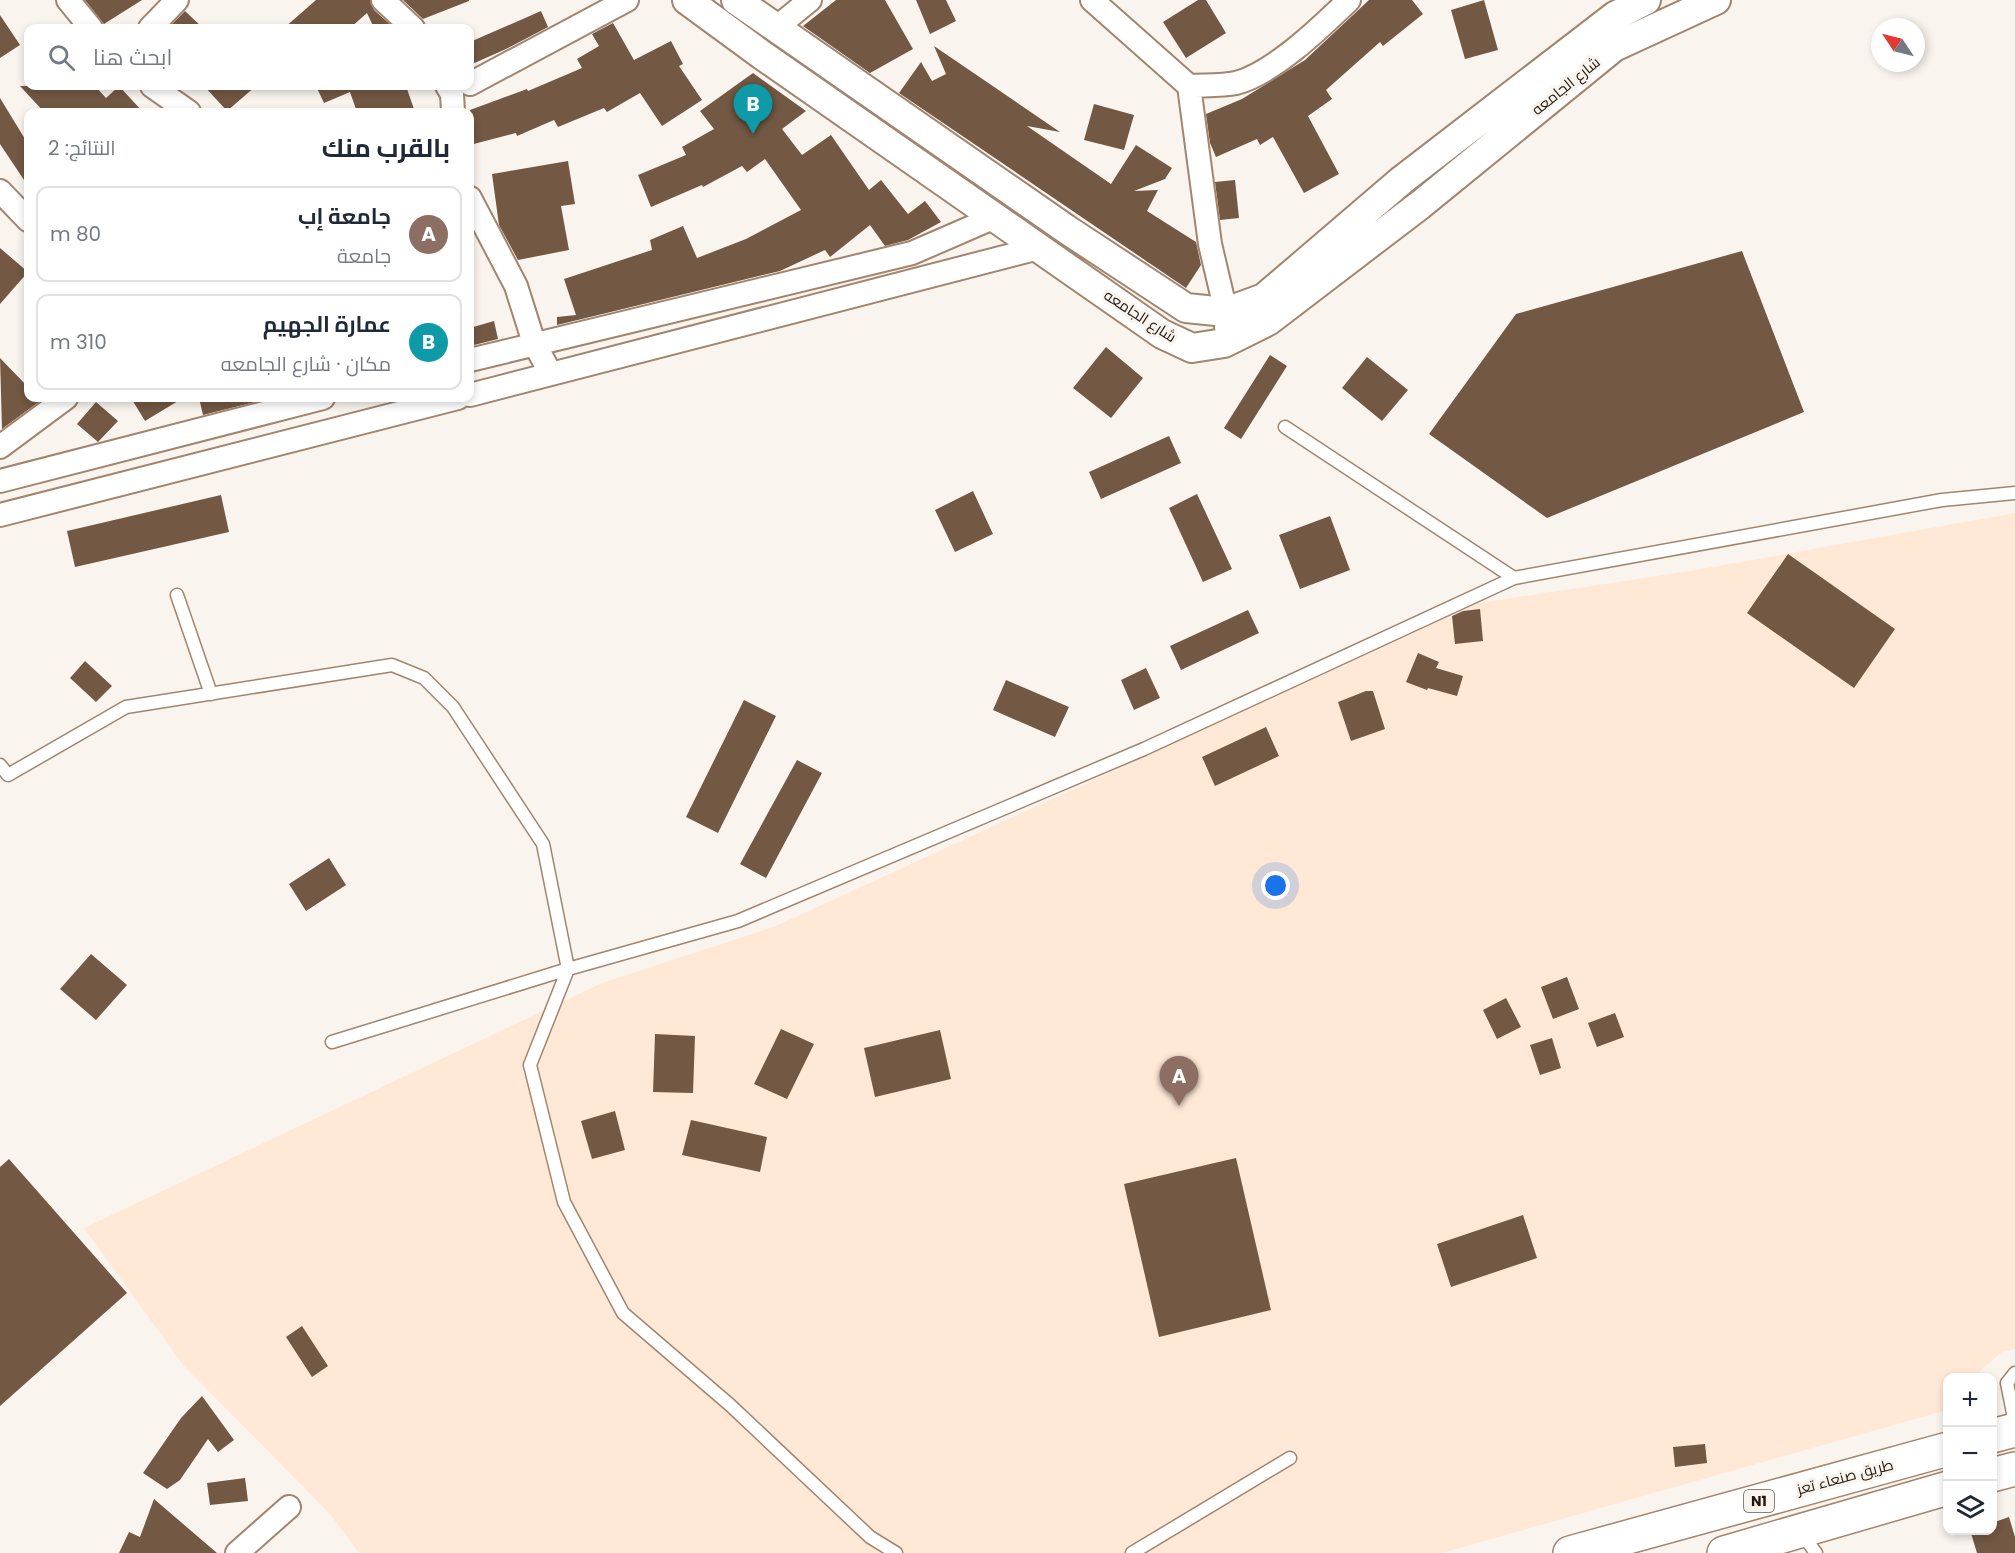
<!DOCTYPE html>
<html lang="ar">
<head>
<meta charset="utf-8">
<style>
	body { margin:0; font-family:Poppins,Cairo,sans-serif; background:#f6f6f7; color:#1f2937; direction:rtl }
	.controls { position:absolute; right:18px; bottom:18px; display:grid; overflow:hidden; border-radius:12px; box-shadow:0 3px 9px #0003 }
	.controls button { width:54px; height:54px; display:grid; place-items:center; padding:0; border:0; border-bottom:2px solid #e0e1e3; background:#fff; color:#1f2937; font:30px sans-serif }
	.compass { position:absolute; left:1871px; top:18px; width:54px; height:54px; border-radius:50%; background:#fff; box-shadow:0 3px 9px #0003; rotate:305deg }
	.you { position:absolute; left:1276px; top:886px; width:21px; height:21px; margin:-15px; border:4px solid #fff; border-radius:50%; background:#1a73e8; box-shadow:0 0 0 9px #1a73e833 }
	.badge { display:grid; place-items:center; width:39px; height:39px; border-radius:50%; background:#0b8043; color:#fff; font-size:20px; font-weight:700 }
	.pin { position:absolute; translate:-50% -50px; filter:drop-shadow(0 2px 3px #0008) }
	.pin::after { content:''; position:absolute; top:32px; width:21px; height:18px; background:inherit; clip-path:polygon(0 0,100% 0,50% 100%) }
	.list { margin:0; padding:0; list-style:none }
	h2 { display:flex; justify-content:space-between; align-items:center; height:78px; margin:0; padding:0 24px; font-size:26px }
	h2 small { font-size:20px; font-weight:400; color:#747a83 }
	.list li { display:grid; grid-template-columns:39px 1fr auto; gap:18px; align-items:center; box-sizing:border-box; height:96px; margin:0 12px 12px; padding:0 12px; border:2px solid #e0e1e3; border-radius:12px }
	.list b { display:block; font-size:22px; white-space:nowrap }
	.list p { margin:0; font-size:20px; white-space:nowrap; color:#747a83 }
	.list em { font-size:20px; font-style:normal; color:#747a83 }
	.icon { flex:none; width:33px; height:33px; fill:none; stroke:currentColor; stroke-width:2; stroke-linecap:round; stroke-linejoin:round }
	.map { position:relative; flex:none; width:2015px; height:1553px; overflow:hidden; direction:ltr }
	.search { position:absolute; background:#fff; box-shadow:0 3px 9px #0003; left:24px; top:24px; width:450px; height:66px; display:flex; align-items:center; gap:15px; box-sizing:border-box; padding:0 21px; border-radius:12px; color:#747a83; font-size:22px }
	.panel { position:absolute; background:#fff; box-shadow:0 3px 9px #0003; left:24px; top:108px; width:450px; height:294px; border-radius:12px; direction:rtl }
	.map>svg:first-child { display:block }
	.built { fill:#ffe8d6 }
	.building { fill:#735843 }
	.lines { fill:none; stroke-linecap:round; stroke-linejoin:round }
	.service-casing { stroke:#a2856e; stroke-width:15 }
	.minor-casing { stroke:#a2856e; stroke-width:26 }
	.tertiary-casing { stroke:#a2856e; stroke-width:32 }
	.trunk-casing { stroke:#a2856e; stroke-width:36 }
	.service { stroke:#fff; stroke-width:12 }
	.minor { stroke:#fff; stroke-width:22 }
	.tertiary { stroke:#fff; stroke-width:28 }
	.trunk { stroke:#fff; stroke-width:33 }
	.labels { text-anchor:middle; stroke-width:6; stroke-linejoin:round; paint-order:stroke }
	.shield { fill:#faf4ef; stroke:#635952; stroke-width:1.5 }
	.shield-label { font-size:14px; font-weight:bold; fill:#22170e }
	.street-label { font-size:15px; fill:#22170e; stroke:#faf4ef }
</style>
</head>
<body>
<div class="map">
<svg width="2015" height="1553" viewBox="0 0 2015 1553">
	<rect width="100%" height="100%" fill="#faf4ef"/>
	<path class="built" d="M2015 513V1349L2002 1352 1980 1371 1978 1377 1948 1378 1947 1410 1442 1553H359L330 1514 183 1365 84 1228 602 983 776 926 1479 603 1696 570Z"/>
	<path class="building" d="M85 0H142L104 24Z
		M316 0H370L374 10 394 28H374L367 13 350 28H284Z
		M403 0H469V1L423 19Z
		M836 0H885L913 49 870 73 803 26Z
		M916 0H946L956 21 930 34Z
		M1198 0H1206L1226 33 1186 58 1163 22Z
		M1369 0H1412L1423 14 1383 46 1380 42 1326 90 1332 99 1308 116 1339 174 1304 193 1273 137 1260 145 1257 139 1216 157 1210 143 1206 114 1242 99 1305 60Z
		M1484 0 1498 50 1465 59 1451 10Z
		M185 11 203 28H168Z
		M541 11 548 27 506 49 470 65V42Z
		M0 15 20 45 0 58Z
		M613 23 634 60 671 41 683 64 679 66 702 100 662 126 640 93 607 112 604 108 558 127 554 120 517 136 516 133 470 145V110L527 89 528 91 582 68 577 59 599 46 592 34Z
		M934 46 1060 132 1027 126 1111 184 1136 145 1172 168 1165 179 1134 191 1158 190 1147 211 1196 242 1201 265 1186 288 899 93 921 62 932 81 946 74Z
		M753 73 806 111 782 129 802 155 831 135 869 190 881 180 908 214 925 201 941 222 908 240 885 246 870 225 830 257 825 250 780 271 557 325V317L576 315 564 279 652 250 650 240 683 226 697 258 746 239 801 210 765 159 747 172 742 166 703 187 702 185 651 207 638 175 686 155 682 147 714 129 700 111Z
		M20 86H95L106 98 119 86 143 112H44Z
		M204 86H256L227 111Z
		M316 86H406L415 112H357L350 92 324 103Z
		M0 98 28 144V186L0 144Z
		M1094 104 1134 115 1124 150 1084 140Z
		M568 161 575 204 561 206 569 250 518 260 499 225 492 174Z
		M1235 180 1239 218 1220 220 1215 182Z
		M0 248 28 272 0 304Z
		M1742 251 1804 412 1547 518 1429 434 1516 314Z
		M494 321 498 339 470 346V328Z
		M1106 347 1143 378 1111 418 1073 388Z
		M1270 355 1287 366 1241 439 1224 428Z
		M1367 357 1408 390 1382 421 1342 388Z
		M0 358 28 387V398H44L2 429Z
		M131 398H183L145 421Z
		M199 398H271L203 415Z
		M96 402 118 421 98 442 77 424Z
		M1169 436 1181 463 1101 499 1089 472Z
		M973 491 993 534 955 552 935 510Z
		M1197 494 1232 569 1203 582 1169 508Z
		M221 495 229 532 75 567 67 531Z
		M1330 516 1350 570 1300 589 1279 535Z
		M1788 554 1895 629 1854 688 1747 613Z
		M1480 609 1483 641 1455 644 1452 616 1463 611Z
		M1248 610 1259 633 1181 670 1170 646Z
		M1418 653 1439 662 1436 668 1463 676 1457 696 1428 688 1427 690 1406 682Z
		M85 661 112 686 96 702 70 678Z
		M1146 668 1160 698 1134 710 1121 680Z
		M1006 680 1069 707 1055 737 993 710Z
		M1366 691H1373L1385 729 1351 741 1338 702Z
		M744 700 776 716 718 833 686 817Z
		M1266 727 1279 756 1215 786 1202 757Z
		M797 760 822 773 766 878 740 864Z
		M329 858 346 885 306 911 289 884Z
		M91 954 127 985 96 1020 60 989Z
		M1567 977 1579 1009 1553 1019 1541 987Z
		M1506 998 1521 1027 1497 1039 1483 1010Z
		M1615 1013 1624 1037 1597 1047 1588 1023Z
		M781 1029 814 1044 787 1099 754 1084Z
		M940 1030 951 1079 875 1097 864 1048Z
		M655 1034 695 1036 693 1093 653 1092Z
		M1552 1038 1561 1068 1540 1075 1530 1045Z
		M615 1111 625 1150 592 1159 581 1121Z
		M691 1120 767 1137 760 1172 682 1155Z
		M1236 1158 1271 1310 1159 1337 1124 1184Z
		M9 1159 127 1293 0 1406V1167Z
		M1523 1215 1537 1258 1451 1287 1437 1244Z
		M302 1326 328 1366 312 1377 286 1337Z
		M202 1396 234 1440 218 1452 208 1439 180 1480 167 1489 143 1473 181 1418Z
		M1705 1444 1707 1463 1675 1467 1673 1447Z
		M245 1478 248 1501 210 1505 207 1483Z
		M154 1499 217 1553H119L129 1532 140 1537Z
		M2009 1517 2015 1537V1553H1977L1970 1530H1992V1523Z"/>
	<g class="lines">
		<g class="service-casing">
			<path id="service" d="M1285 427 1514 578
				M177 595 211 694
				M0 765 8 775 126 707 392 665 424 678 453 707 543 844 568 969 530 1065 564 1202 623 1313 730 1405 870 1537 896 1553
				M332 1042 568 969 738 921 1144 749 1514 578 1942 500 2015 493
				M2015 1373 2007 1383 2015 1423
				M1802 1534 1816 1553
				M1132 1553 1290 1458"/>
		</g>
		<g class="minor-casing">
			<path id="minor" d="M68 0 91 28
				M383 0 413 28
				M1092 0 1189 86 1210 244 1226 312V327
				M777 27 810 0
				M150 28 177 0
				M470 84 627 0
				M152 86 189 112
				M447 86 452 94 453 112
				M1189 86C1204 85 1221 86 1236 83 1274 73 1321 27 1349 0
				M0 191 28 220
				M470 198 516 286 534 343 551 374
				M470 360 912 253 995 217
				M470 395 1039 248
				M0 447 66 398
				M0 481 323 398
				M0 515 458 398
				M237 1553 289 1507"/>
		</g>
		<g class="tertiary-casing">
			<path id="tertiary" d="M687 0 762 55 1162 334 1192 348 1224 343 1268 321 1420 205 1614 47 1716 0
				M736 0 1066 229 1186 308 1226 312 1264 298 1402 180 1615 16 1646 0"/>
		</g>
		<g class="trunk-casing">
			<path id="trunk" d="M1992 1436 2015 1430
				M1992 1475 2015 1469
				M1570 1553 1948 1449
				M1724 1553 1948 1488"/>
		</g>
		<use href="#service" class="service"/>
		<use href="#minor" class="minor"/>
		<use href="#tertiary" class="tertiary"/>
		<use href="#trunk" class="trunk"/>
	</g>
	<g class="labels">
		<rect class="shield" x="1744" y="1490" width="30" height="22" rx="4.5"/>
		<g class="shield-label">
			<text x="1759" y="1506">N1</text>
		</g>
		<g class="street-label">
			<text transform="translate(1566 86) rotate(-39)" y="5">شارع الجامعه</text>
			<text transform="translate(1140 316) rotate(33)" y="5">شارع الجامعه</text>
			<text transform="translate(1845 1477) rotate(-15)" y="5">طريق صنعاء تعز</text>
		</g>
	</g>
</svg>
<div class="controls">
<button>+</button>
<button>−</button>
<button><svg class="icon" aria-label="layers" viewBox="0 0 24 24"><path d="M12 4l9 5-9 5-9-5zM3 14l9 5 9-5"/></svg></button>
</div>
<svg class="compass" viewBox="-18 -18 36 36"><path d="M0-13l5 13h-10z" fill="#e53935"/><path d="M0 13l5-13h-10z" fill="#747a83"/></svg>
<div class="you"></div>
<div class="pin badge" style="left:1179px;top:1106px;background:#8d6e63">A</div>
<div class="pin badge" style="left:753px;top:134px;background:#0f9aa8">B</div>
<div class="search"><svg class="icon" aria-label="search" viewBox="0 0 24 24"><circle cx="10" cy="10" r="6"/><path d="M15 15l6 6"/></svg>ابحث هنا</div>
<section class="panel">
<h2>بالقرب منك<small>النتائج: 2</small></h2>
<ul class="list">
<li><span class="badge" style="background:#8d6e63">A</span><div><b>جامعة إب</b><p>جامعة</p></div><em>80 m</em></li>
<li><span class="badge" style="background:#0f9aa8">B</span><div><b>عمارة الجهيم</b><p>مكان · شارع الجامعه</p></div><em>310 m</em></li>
</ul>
</section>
</div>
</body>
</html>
